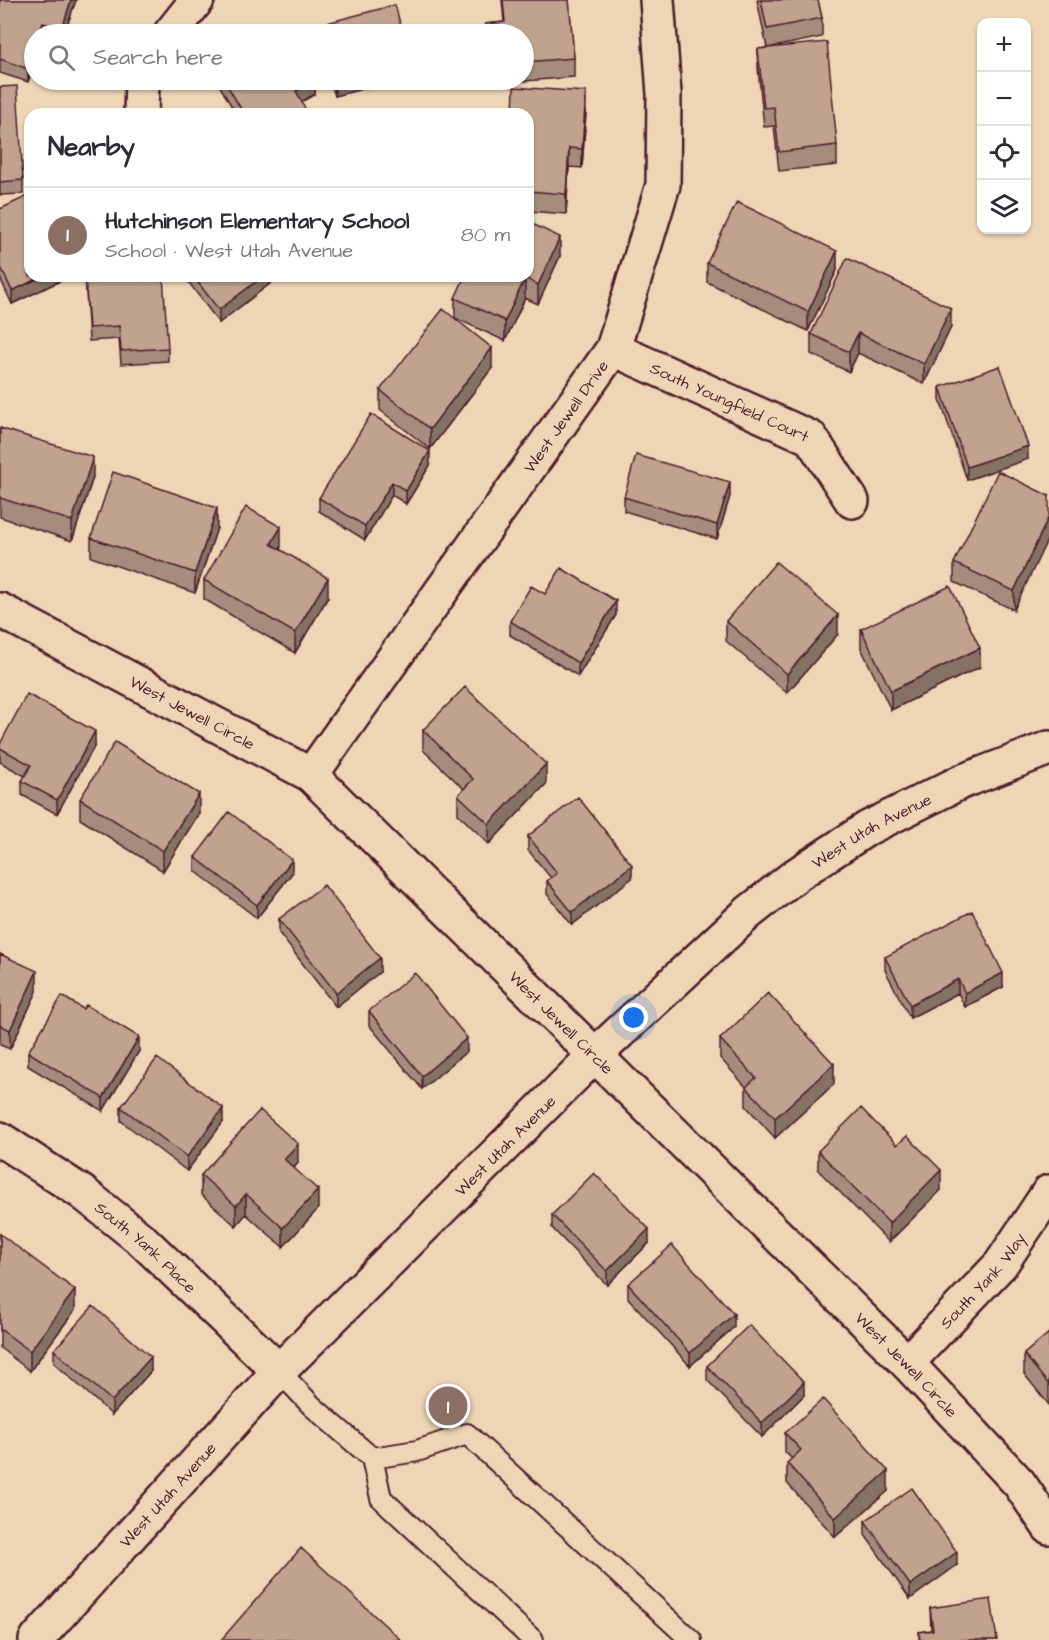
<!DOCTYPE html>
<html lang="en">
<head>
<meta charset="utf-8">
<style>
	body { margin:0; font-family:"Architects Daughter",sans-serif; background:#f2f2f3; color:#2b2b33 }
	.controls { position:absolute; right:18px; top:18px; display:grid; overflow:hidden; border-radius:12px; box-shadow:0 2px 4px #0004 }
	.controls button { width:54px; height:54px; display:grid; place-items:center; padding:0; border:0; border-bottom:2px solid #e1e1e2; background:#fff; color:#2b2b33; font:30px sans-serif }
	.you { position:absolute; left:634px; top:1018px; width:21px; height:21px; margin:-15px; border:4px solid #fff; border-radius:50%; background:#1a73e8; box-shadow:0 0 0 9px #1a73e833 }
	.badge { display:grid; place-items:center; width:39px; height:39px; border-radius:50%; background:#d1495b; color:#fff; font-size:20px; font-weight:700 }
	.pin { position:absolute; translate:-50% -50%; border:3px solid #fff; box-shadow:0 2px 6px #0006 }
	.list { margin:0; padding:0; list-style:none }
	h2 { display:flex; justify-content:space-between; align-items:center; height:78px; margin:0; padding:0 24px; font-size:26px }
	h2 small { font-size:20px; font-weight:400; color:#7c7c81 }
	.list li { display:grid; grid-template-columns:39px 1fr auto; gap:18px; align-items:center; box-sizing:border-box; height:96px; padding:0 24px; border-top:2px solid #e1e1e2 }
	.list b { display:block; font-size:22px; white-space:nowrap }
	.list p { margin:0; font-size:20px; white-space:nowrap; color:#7c7c81 }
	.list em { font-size:20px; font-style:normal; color:#7c7c81 }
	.icon { flex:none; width:33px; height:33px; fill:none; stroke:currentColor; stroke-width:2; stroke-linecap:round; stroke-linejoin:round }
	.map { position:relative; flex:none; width:1049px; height:1640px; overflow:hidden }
	.search { position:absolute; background:#fff; box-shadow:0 2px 4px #0004; left:24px; top:24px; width:510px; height:66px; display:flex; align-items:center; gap:15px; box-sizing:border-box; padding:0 21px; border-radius:33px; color:#7c7c81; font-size:22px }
	.panel { position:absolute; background:#fff; box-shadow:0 2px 4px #0004; left:24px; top:108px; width:510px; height:174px; border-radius:18px }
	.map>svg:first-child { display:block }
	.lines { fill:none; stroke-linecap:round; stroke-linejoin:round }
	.lane-casing { stroke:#4a1f2b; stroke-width:24 }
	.street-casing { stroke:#4a1f2b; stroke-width:38 }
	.lane { stroke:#eed5b6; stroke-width:20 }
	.street { stroke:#eed5b6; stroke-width:33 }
	.wall { fill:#a58c7b; stroke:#4a1f2b; stroke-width:1.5 }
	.shaded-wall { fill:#867264; stroke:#4a1f2b; stroke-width:1.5 }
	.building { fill:#c0a38f; stroke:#4a1f2b; stroke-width:1.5 }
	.labels { text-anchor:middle; stroke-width:6; stroke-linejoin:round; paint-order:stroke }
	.street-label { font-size:16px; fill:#4a1f2b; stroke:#eed5b6 }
</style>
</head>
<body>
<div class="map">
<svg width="1049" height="1640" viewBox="0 0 1049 1640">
	<rect width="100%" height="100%" fill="#eed5b6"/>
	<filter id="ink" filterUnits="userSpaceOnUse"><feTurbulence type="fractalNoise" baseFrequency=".0167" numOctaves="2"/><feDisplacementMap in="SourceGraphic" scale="12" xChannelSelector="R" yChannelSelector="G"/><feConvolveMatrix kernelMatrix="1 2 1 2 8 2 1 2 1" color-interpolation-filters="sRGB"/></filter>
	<g filter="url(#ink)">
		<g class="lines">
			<g class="lane-casing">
				<path id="lane" d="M279 1371 312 1406 372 1458 417 1451 467 1434 691 1640
					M372 1458 381 1498 533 1640"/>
			</g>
			<g class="street-casing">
				<g id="street">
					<path d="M170 34 197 0"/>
					<path d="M141 114 142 80"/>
					<path id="s1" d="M613 349 811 438 852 501"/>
					<path id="s2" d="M0 610 311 775 907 1363 1019 1483 1049 1527"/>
					<path id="s3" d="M311 775 613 349 663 185 664 94 657 0"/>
					<path id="s4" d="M0 1139 83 1193 143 1241 279 1371"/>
					<path id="s5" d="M907 1363 1001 1264 1049 1192"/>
					<path id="s6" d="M36 1640 279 1371 595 1055 748 913 796 875 868 828 961 782 1049 748"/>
				</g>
			</g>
			<use href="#lane" class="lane"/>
			<use href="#street" class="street"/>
		</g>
		<path class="wall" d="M0 0H76L64 34H34V62L28 82 0 73Z
			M502 0H569L574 58V77L488 84V80H524V34H485V24L504 22Z
			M757 0H818L822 18V37L768 48 837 145V165L779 171 774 126 764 127 758 68V49L767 48Z
			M218 80H315V94L301 102 306 114H236L218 83Z
			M330 80H396L335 96Z
			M0 87 23 180V194L0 195Z
			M586 112 582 168 569 167 566 214 528 211V114Z
			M0 209 64 276V279L12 304 0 278Z
			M560 256 538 304 525 298 505 341 455 318V298Z
			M707 263 837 270 808 331 707 282Z
			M85 276 168 348V361L121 364 119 339 89 341Z
			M184 276H280L219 323Z
			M951 327 924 384 858 353 849 372 811 354V334Z
			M492 368 430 449 380 410V390Z
			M940 387 1028 459 967 480 940 400Z
			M0 428 93 477 72 541 0 517Z
			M430 465 406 504 392 495 365 540 319 511V498Z
			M730 496 717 539 624 511V497Z
			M1049 496 1014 610 954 582V563Z
			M217 528 195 593 91 557V538Z
			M281 547 279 549 328 597 295 653 204 599V580Z
			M545 594 616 615 578 676 510 635V621Z
			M726 621 838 634 787 693 726 641Z
			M861 629 980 667 891 710 861 648Z
			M423 730 546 784 489 844 458 814V795L464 789 423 750Z
			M0 744 95 745 57 814 22 795V781L25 776 0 762Z
			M80 799 199 813 163 871 80 819Z
			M528 836 632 878 572 925 547 894V881L551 878 528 850Z
			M195 857 292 873 257 918 195 871Z
			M279 919 380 972 336 1007 279 933Z
			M0 954 37 991 10 1049 0 1045Z
			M885 957 1003 987 965 1007 958 993 910 1018 885 970Z
			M83 1009 139 1051 103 1111 28 1066V1052Z
			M369 1011 467 1051 422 1089 369 1025Z
			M720 1039 834 1084 775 1138 746 1106V1087L720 1058Z
			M121 1107 223 1122 187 1171 121 1121Z
			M818 1151 941 1190 889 1242 818 1170Z
			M298 1163 294 1168 318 1209 283 1247 246 1214 236 1226 201 1195V1175Z
			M552 1215 649 1243 607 1285 552 1228Z
			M0 1234 75 1310 30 1371 0 1348Z
			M628 1284 734 1327 690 1366 628 1298Z
			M1049 1333V1405L1024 1374V1354Z
			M54 1350 151 1371 112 1415 54 1363Z
			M707 1366 804 1395 762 1437 707 1380Z
			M785 1433 888 1491 835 1537 787 1483V1463L792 1459 785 1452Z
			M865 1521 957 1565 910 1599 865 1535Z
			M930 1608 997 1640H919V1632L931 1630Z"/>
		<path class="shaded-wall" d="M71 0H76L64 34H62V29Z
			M43 23V34H39Z
			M34 48V62L28 82V69Z
			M315 80V94L296 105V91Z
			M346 80H396L335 96V83Z
			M586 92V112L582 168V149Z
			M569 148V167L566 214V194Z
			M560 237V256L538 304V285Z
			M837 251V270L808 331V312Z
			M43 276H64V279L12 304V291Z
			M263 276H280L219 323V310Z
			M525 278V298L505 341V321Z
			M951 308V327L924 384V364Z
			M858 333V353L849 372V352Z
			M492 348V368L430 449V429Z
			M1028 446V459L967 480V467Z
			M430 451V465L406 504V491Z
			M93 457V477L72 541V521Z
			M392 482V495L365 540V526Z
			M730 482V496L717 539V525Z
			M217 508V528L195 593V573Z
			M1049 516V536L1014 610V591Z
			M281 527V547L271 564V544Z
			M328 578V597L295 653V633Z
			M616 601V615L578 676V663Z
			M838 615V634L787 693V674Z
			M980 648V667L891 710V691Z
			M95 731V745L57 814V800Z
			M546 764V784L489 844V824Z
			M199 794V813L163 871V851Z
			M292 860V873L257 918V905Z
			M632 865V878L572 925V912Z
			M380 958V972L336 1007V993Z
			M37 971V991L10 1049V1030Z
			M1003 973V987L965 1007V993Z
			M958 979V993L910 1018V1005Z
			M139 1037V1051L103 1111V1098Z
			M467 1038V1051L422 1089V1076Z
			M834 1064V1084L775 1138V1118Z
			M223 1108V1122L187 1171V1157Z
			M298 1144V1163L284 1178V1159Z
			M941 1170V1190L889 1242V1223Z
			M318 1190V1209L283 1247V1228Z
			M246 1194V1214L236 1226V1206Z
			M649 1229V1243L607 1285V1271Z
			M75 1290V1310L30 1371V1351Z
			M734 1314V1327L690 1366V1353Z
			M151 1357V1371L112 1415V1401Z
			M804 1382V1395L762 1437V1423Z
			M888 1471V1491L835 1537V1518Z
			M957 1552V1565L910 1599V1585Z"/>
		<path class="building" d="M0 0H71L62 29 43 23 39 34H34V48L28 69 0 59Z
			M503 0H569L574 58 524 62V34H486L485 24 505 22Z
			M761 0H818L822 18 767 29Z
			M395 5 403 34H322L319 25Z
			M286 30 289 34H279Z
			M827 42 837 145 779 152 774 107 764 108 758 49Z
			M224 80H315L296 91 306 110 299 114H244Z
			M334 80H346L335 83Z
			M17 86 23 180 0 182V87Z
			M514 87 586 92 582 149 569 148 566 194 528 191V114H513Z
			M30 195V276H43L12 291 0 265V209Z
			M737 202 837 251 808 312 707 263Z
			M528 222 560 237 538 285 525 278 505 321 455 298 465 276H528Z
			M847 258 951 308 924 364 858 333 849 352 811 334Z
			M85 276H163L168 348 121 351 119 326 89 328Z
			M193 276H263L219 310Z
			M443 309 492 348 430 429 380 390Z
			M1000 366 1028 446 967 467 940 387Z
			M371 414 430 451 406 491 392 482 365 526 319 498Z
			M0 428 93 457 72 521 0 498Z
			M636 455 730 482 717 525 624 497Z
			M998 471 1049 496V516L1014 591 954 563Z
			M113 472 217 508 195 573 91 538Z
			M246 507 281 527 271 544 328 578 295 633 204 580Z
			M776 562 838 615 787 674 726 621Z
			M561 568 616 601 578 663 510 621 531 586 545 594Z
			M950 586 980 648 891 691 861 629Z
			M465 687 546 764 489 824 458 795 473 779 423 730Z
			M27 694 95 731 57 800 22 781 31 765 0 748V744Z
			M115 742 199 794 163 851 80 799Z
			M578 797 632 865 572 912 547 881 557 873 528 836Z
			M229 812 292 860 257 905 195 857Z
			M324 885 380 958 336 993 279 919Z
			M972 911 1003 973 965 993 958 979 910 1005 885 957Z
			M0 954 37 971 10 1030 0 1025Z
			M415 973 467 1038 422 1076 369 1011Z
			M768 993 834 1064 775 1118 746 1087 756 1078 720 1039Z
			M62 996 83 1009 86 1005 139 1037 103 1098 28 1052Z
			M157 1058 223 1108 187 1157 121 1107Z
			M861 1108 897 1145 907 1136 941 1170 889 1223 818 1151Z
			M260 1110 298 1144 284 1159 318 1190 283 1228 246 1194 236 1206 201 1175Z
			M594 1173 649 1229 607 1271 552 1215Z
			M0 1234 75 1290 30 1351 0 1329Z
			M672 1245 734 1314 690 1353 628 1284Z
			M93 1306 151 1357 112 1401 54 1350Z
			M749 1325 804 1382 762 1423 707 1366Z
			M1049 1333V1385L1024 1354Z
			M823 1399 888 1471 835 1518 787 1463 801 1450 785 1433Z
			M912 1488 957 1552 910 1585 865 1521Z
			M301 1548 401 1640H221Z
			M991 1599 997 1640H920L919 1632 933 1630 930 1608Z"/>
	</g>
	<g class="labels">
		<g class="street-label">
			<text dy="6" stroke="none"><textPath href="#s1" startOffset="128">South Youngfield Court</textPath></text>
			<text dy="6" stroke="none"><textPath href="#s3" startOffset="440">West Jewell Drive</textPath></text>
			<text dy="6" stroke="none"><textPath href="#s2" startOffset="218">West Jewell Circle</textPath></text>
			<text dy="6" stroke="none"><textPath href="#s6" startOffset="1167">West Utah Avenue</textPath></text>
			<text dy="6" stroke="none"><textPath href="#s2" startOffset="704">West Jewell Circle</textPath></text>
			<text dy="6" stroke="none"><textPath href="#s6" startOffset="682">West Utah Avenue</textPath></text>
			<text dy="6" stroke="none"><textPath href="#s4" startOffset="182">South Yank Place</textPath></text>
			<text dy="6" stroke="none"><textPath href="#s5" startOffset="112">South Yank Way</textPath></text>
			<text dy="6" stroke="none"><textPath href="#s2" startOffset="1190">West Jewell Circle</textPath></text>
			<text dy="6" stroke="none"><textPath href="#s6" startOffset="196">West Utah Avenue</textPath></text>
		</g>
	</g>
</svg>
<div class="controls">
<button>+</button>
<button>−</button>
<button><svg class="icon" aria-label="locate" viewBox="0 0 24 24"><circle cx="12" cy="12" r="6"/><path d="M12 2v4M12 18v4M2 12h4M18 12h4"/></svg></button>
<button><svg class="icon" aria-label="layers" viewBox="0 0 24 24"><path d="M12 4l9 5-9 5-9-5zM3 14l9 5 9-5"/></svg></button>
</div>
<div class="you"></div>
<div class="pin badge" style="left:448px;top:1406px;background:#8d6e63">1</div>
<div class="search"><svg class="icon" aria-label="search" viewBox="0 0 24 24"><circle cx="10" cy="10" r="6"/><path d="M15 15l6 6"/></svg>Search here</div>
<section class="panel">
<h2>Nearby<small></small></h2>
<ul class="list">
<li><span class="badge" style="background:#8d6e63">1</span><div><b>Hutchinson Elementary School</b><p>School · West Utah Avenue</p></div><em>80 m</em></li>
</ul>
</section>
</div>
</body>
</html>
